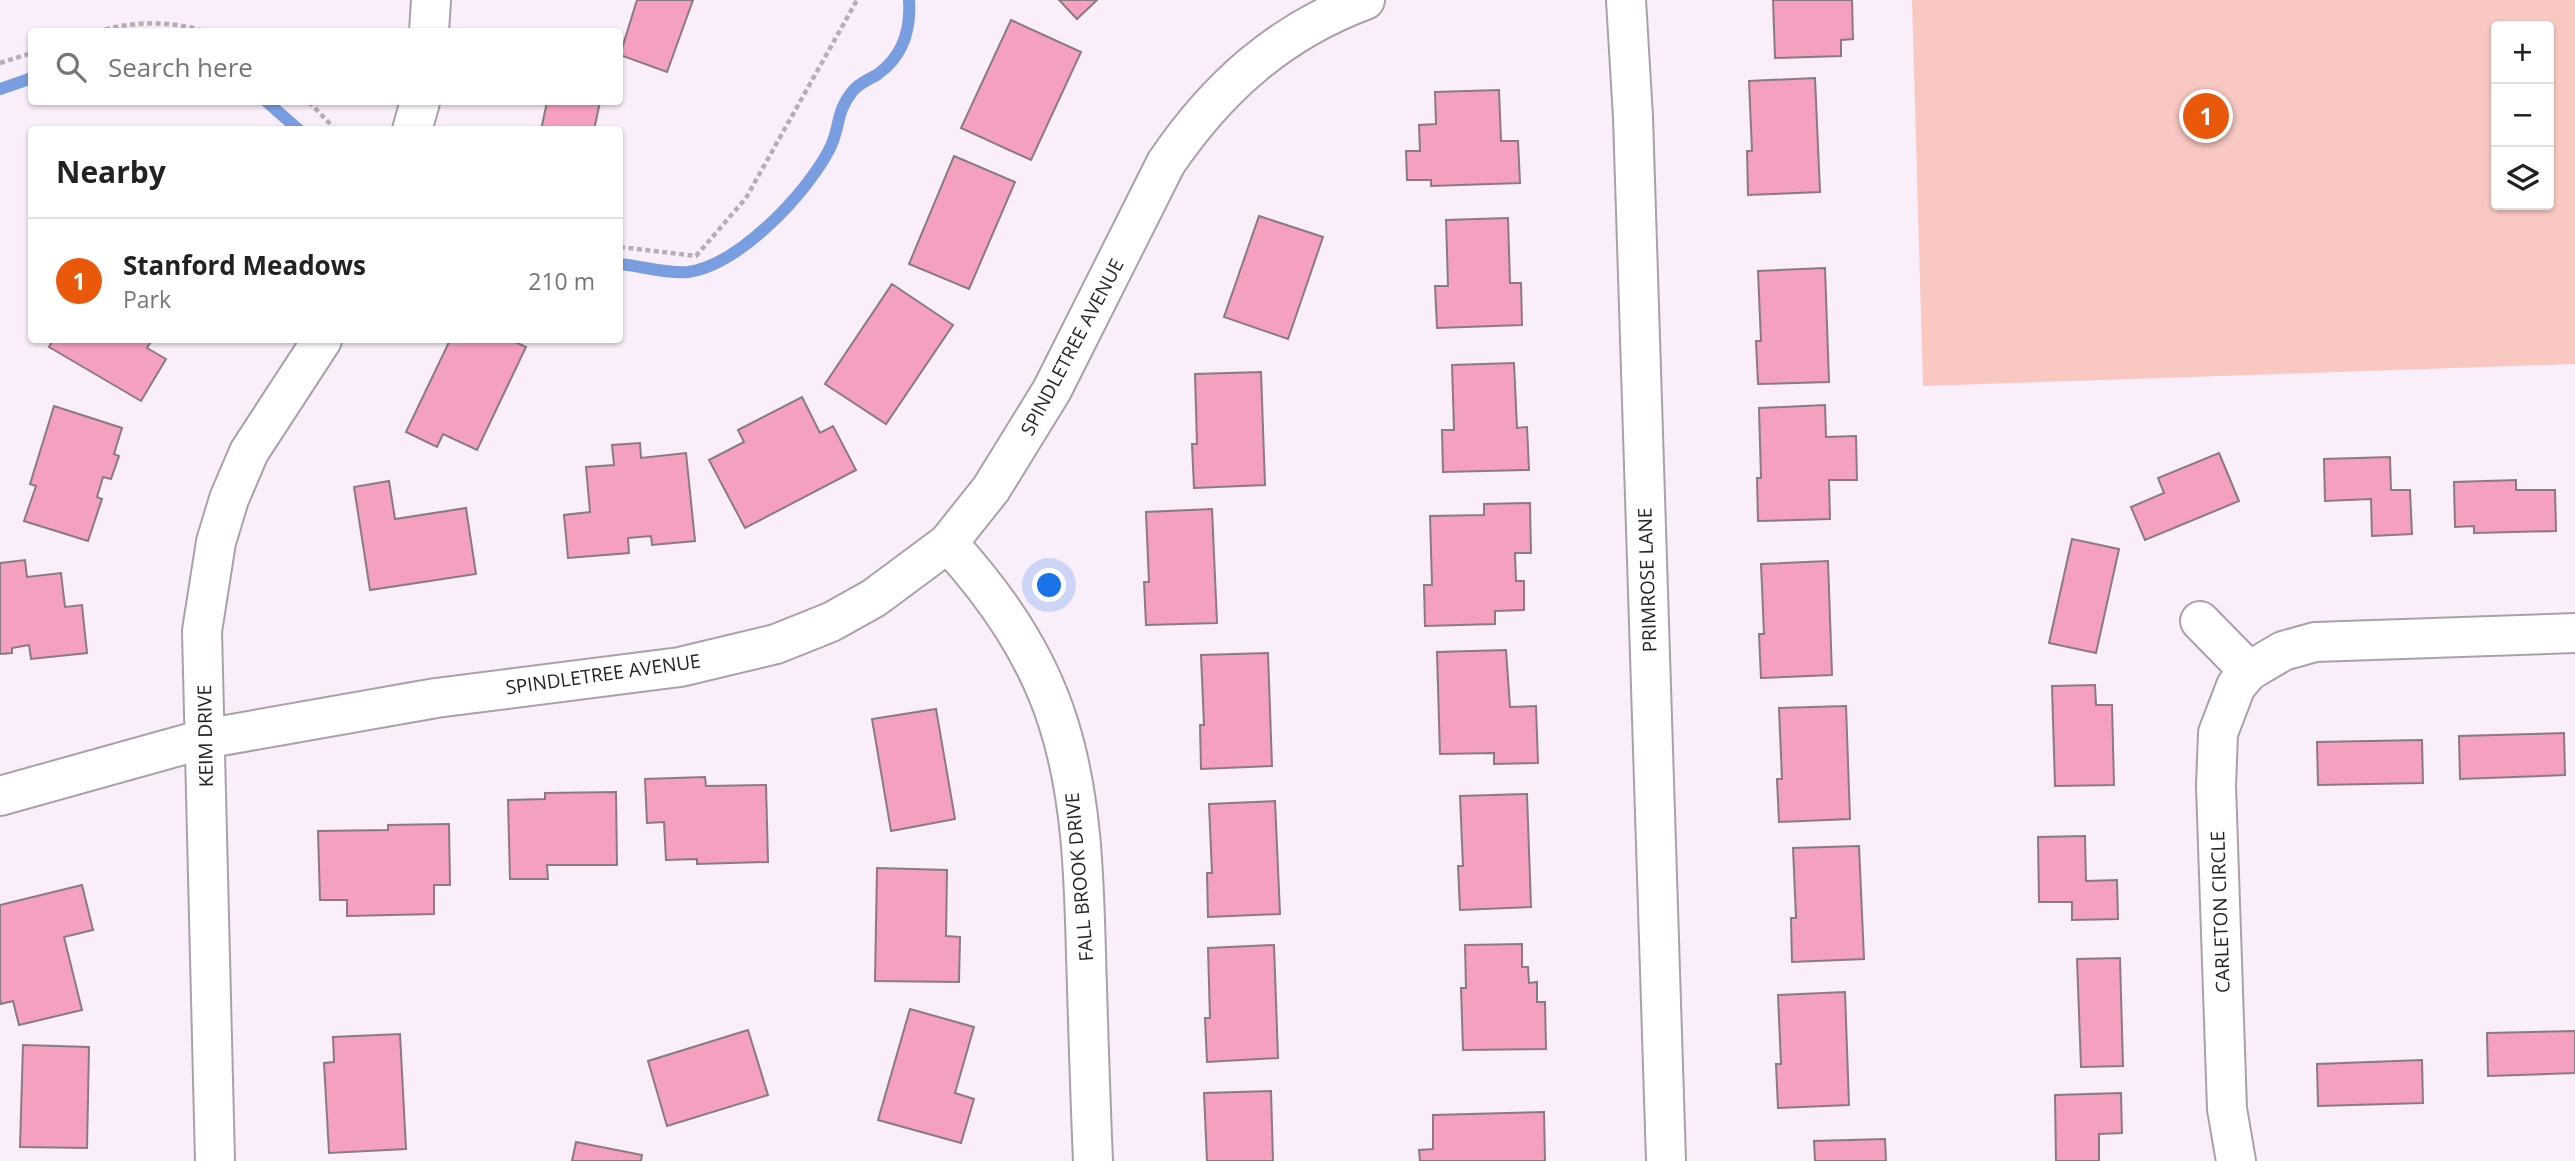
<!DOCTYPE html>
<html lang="en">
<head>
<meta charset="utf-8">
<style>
	body { margin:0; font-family:"Open Sans",sans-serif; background:#f6f6f6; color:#222 }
	.controls { position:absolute; right:21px; top:21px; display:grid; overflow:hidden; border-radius:7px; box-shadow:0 2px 5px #0004 }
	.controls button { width:63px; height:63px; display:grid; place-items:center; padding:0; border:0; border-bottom:2px solid #e0e0e0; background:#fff; color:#222; font:35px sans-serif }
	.you { position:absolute; left:1050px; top:586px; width:24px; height:24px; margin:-18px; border:5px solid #fff; border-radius:50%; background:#1a73e8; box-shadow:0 0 0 10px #1a73e833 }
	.badge { display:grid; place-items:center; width:46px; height:46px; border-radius:50%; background:#ea580c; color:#fff; font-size:23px; font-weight:700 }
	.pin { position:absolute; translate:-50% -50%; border:4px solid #fff; box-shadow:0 2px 7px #0006 }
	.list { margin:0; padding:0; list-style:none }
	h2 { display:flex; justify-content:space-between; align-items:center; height:91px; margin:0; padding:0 28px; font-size:30px }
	h2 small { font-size:23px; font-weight:400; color:#767676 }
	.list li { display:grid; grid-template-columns:46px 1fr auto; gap:21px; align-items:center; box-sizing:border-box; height:126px; padding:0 28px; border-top:2px solid #e0e0e0 }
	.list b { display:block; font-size:26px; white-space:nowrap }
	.list p { margin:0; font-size:23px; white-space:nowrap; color:#767676 }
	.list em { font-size:23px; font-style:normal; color:#767676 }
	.icon { flex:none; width:38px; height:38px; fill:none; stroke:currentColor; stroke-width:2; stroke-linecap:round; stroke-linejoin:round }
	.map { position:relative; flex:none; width:2575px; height:1161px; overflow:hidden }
	.search { position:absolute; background:#fff; box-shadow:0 2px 5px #0004; left:28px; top:28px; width:595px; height:77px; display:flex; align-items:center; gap:18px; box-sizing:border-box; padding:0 24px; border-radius:7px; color:#767676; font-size:26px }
	.panel { position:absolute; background:#fff; box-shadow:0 2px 5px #0004; left:28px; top:126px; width:595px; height:217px; border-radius:7px }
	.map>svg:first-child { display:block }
	.green { fill:#f9c8c2; fill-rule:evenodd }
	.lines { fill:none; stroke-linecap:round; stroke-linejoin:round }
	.stream { stroke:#789ee1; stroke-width:12 }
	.building { fill:#f5a0c0; stroke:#897b80; stroke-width:2 }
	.minor-casing { stroke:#aaa0aa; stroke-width:42 }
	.path { stroke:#b6adb6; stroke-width:4.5; stroke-dasharray:5 3.5; stroke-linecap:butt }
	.minor { stroke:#fff; stroke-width:38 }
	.labels { text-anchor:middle; stroke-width:5; stroke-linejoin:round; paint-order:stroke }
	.street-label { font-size:19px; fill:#262226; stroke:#fff }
</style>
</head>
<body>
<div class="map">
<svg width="2575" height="1161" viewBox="0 0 2575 1161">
	<rect width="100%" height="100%" fill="#f9eef9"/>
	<path class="green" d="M1912 0H2575V364L1923 386ZM2496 26H2549V205H2496Z"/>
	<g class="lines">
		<path class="stream" d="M0 89 32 78
			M267 102 299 130
			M620 264C641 266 667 274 688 272 739 265 806 194 829 150 840 131 835 113 852 92 858 83 869 80 878 74 903 56 911 29 909 0"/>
	</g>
	<path class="building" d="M637 0H693L667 72 620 55Z
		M1059 0H1097L1077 19Z
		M1773 0H1852L1853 39 1841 40V56L1775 58Z
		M1011 20 1081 52 1031 160 961 128Z
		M1815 78 1820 192 1748 195 1747 151H1752L1749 81Z
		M1499 90 1501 141H1518L1520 183 1431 186V180H1407L1406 151H1420L1419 125 1436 124 1435 92Z
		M547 102H600L594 130H541Z
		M954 156 1015 182 969 289 909 264Z
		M1259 216 1323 237 1288 339 1224 317Z
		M1508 218 1510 283H1521L1522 325 1437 328 1435 286H1448L1446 220Z
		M1825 268 1829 382 1758 384 1756 341H1761L1758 271Z
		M892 284 953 325 886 424 825 384Z
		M53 340H152L147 348 166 359 141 401 49 347Z
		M450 340H511L526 347 477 450 443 434 437 447 406 432Z
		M1514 363 1517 428 1527 427 1529 470 1443 472 1442 430H1454L1452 365Z
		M1261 372 1265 485 1194 488 1192 444H1197L1195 374Z
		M802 397 820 433 833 426 856 470 745 528 709 460 744 442 738 430Z
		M1825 405 1826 437 1856 436 1857 480H1829L1830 519 1758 521 1757 478H1761L1759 408Z
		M54 406 122 428 114 454 119 456 111 479 103 477 97 497 102 499 88 541 24 521 36 486 30 484Z
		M640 443 641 458 686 453 695 541 652 545 651 536 628 538 629 553 568 558 564 515 590 512 586 467 614 465 612 445Z
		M2219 453 2239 501 2145 540 2131 507 2164 493 2158 478Z
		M2390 457 2391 490H2410L2412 534 2372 536 2371 499 2325 501 2324 459Z
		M2516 480V490H2555L2556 531 2474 533V526L2455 527 2454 482Z
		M389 481 395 519 466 508 476 574 370 590 354 487Z
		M1530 503 1531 553H1515L1516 581H1524V610L1495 611V624L1425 626 1424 585H1432L1430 516 1484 515V504Z
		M1212 509 1217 623 1146 625 1144 582H1149L1146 512Z
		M2072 539 2119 549 2096 653 2049 643Z
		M25 560 27 577 61 573 65 607 82 605 87 653 31 659 29 645 12 648V653L0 654V563Z
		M1828 561 1832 675 1761 678 1759 634H1764L1761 564Z
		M1506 650 1510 707 1536 706 1538 763 1494 764V753L1440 754 1437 652Z
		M1268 653 1272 766 1201 769 1200 725H1204L1201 655Z
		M2095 685 2096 705H2112L2114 785 2055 786 2052 686Z
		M1846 706 1850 819 1779 822 1777 779H1782L1779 708Z
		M936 709 955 819 891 831 872 719Z
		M2564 733 2565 775 2460 779 2459 736Z
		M2422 740 2423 783 2318 785 2317 742Z
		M705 777 706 786 766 785 768 862 697 864V859L666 860 664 822 647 823 645 779Z
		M616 792 617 865H547L548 879H510L508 800 545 799V793Z
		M1527 794 1531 907 1460 910 1458 866H1463L1460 796Z
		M1275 801 1280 914 1208 917 1207 873H1212L1209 804Z
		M449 824 450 885H434V914L347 916V900H320L318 831 388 830V825Z
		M2085 836 2086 881 2117 880 2118 919 2072 920V902H2039L2038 837Z
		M1859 846 1864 959 1792 962 1791 918H1796L1793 848Z
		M877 868 947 870 946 936 960 937 959 982 875 981Z
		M82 885 93 930 64 937 82 1010 19 1025 13 1001 1 1004 0 1000V905Z
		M1522 944V967H1528L1529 983 1537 982V1002H1545L1546 1049 1463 1050 1461 988H1466L1465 945Z
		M1274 945 1278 1058 1207 1062 1205 1018H1210L1208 948Z
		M2120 958 2123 1066 2081 1067 2077 959Z
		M1845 992 1849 1105 1778 1108 1776 1064H1781L1778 995Z
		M910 1009 974 1027 955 1093 974 1099 961 1143 878 1120Z
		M748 1030 768 1095 667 1126 648 1061Z
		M2575 1031V1073L2488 1076 2487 1033Z
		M400 1034 406 1149 329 1153 324 1063 334 1062 333 1037Z
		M23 1045 89 1047 87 1148 20 1147Z
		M2422 1060 2423 1103 2318 1106 2317 1064Z
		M1271 1091 1273 1161H1207L1204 1093Z
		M2121 1093 2122 1133 2099 1134V1161H2056L2055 1095Z
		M1544 1112 1545 1161H1420L1419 1150 1433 1149V1115Z
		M1885 1139 1886 1161H1815L1814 1141Z
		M576 1142 642 1155 641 1161H572Z"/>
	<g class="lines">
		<g class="minor-casing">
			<path id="minor" d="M1626 0 1633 117 1666 1161
				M429 32 431 0
				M412 130 420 102
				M948 543C996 596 1036 653 1058 722 1082 797 1084 877 1086 954 1088 1023 1090 1092 1093 1161
				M2200 621 2249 671
				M0 796 204 739 436 698 680 667 776 644 831 622 874 598 948 543 991 489 1052 390 1166 163C1217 88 1279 32 1365 0
				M215 1161 202 631 216 542 229 499 249 452 322 340
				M2236 1161 2227 1109 2216 786 2218 733 2236 686 2249 671 2283 651 2315 642 2575 633"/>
		</g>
		<path class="path" d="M97 32C129 21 174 20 205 32
			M0 63 32 53
			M309 102 336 130
			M620 247 696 256 746 198 857 0"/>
		<use href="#minor" class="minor"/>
	</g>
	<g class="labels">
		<g class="street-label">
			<text transform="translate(1072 347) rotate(-62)" y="7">SPINDLETREE AVENUE</text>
			<text transform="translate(1647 580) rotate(-92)" y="7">PRIMROSE LANE</text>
			<text transform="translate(603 674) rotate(-8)" y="7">SPINDLETREE AVENUE</text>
			<text transform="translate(205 736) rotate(-91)" y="7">KEIM DRIVE</text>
			<text transform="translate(1079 877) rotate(-95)" y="7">FALL BROOK DRIVE</text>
			<text transform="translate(2220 912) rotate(-92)" y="7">CARLETON CIRCLE</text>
		</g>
	</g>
</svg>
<div class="controls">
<button>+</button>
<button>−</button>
<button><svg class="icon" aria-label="layers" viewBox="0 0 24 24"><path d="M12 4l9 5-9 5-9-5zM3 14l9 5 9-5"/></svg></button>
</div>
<div class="you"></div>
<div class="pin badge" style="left:2206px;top:116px">1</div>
<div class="search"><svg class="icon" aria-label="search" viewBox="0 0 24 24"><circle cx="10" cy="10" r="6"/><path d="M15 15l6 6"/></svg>Search here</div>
<section class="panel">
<h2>Nearby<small></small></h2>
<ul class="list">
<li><span class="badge">1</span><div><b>Stanford Meadows</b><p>Park</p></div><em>210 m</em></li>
</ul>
</section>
</div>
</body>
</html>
